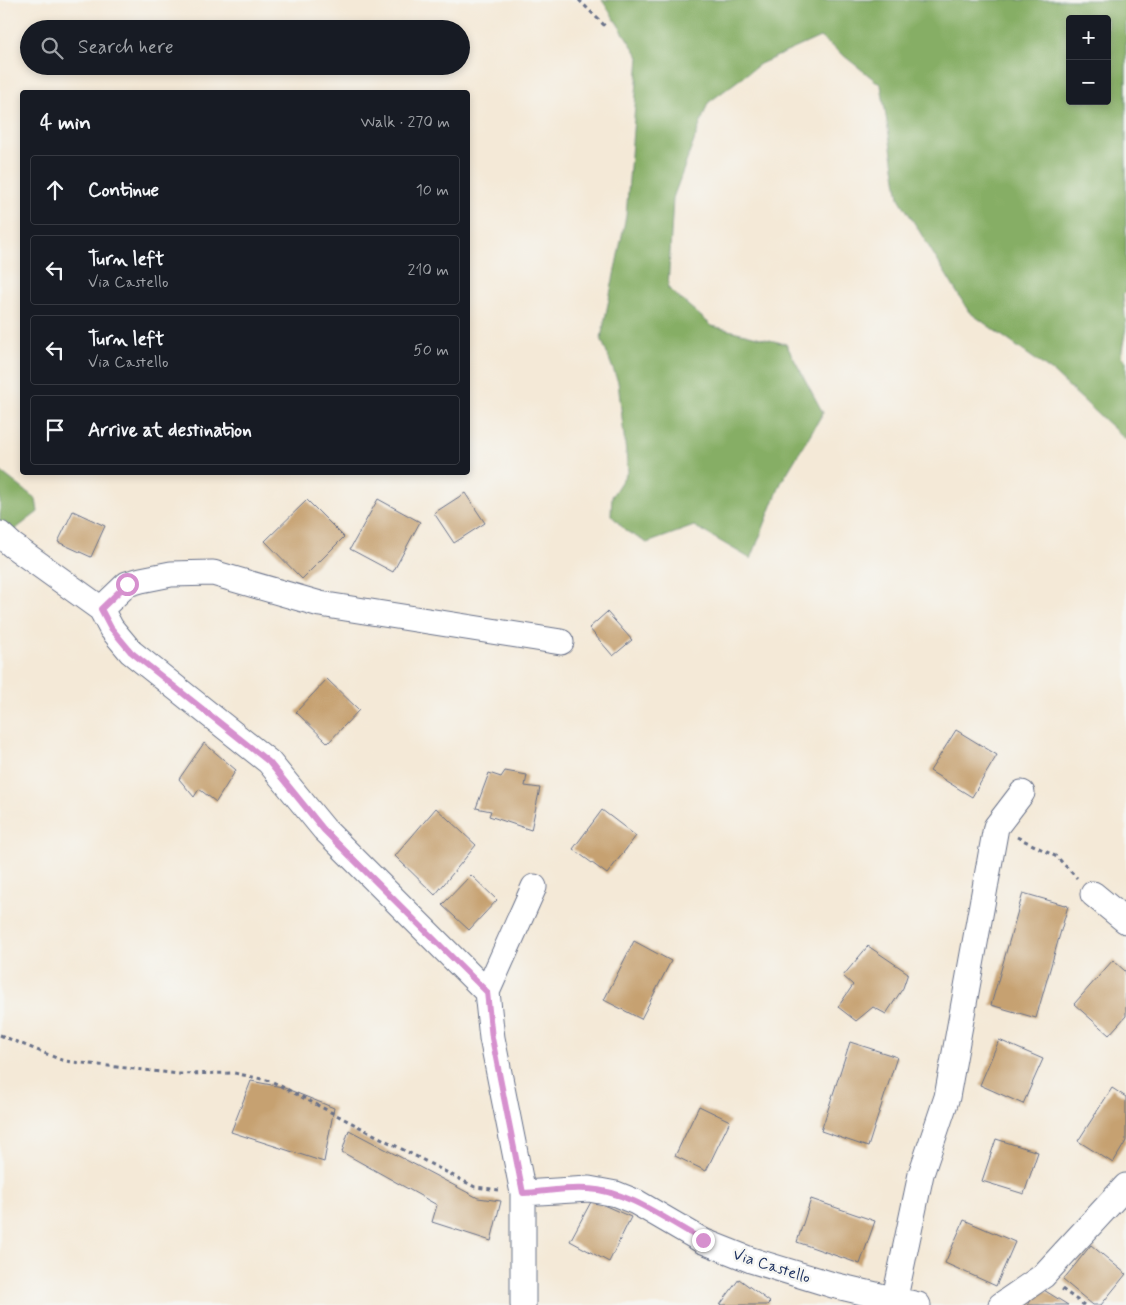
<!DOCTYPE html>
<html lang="en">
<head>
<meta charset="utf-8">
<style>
	body { margin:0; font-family:Mynerve,sans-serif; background:#242831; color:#f1f3f6 }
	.controls { position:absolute; right:15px; top:15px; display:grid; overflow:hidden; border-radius:5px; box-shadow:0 2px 8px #0003 }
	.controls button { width:45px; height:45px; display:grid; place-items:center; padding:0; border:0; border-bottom:1px solid #363941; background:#171b24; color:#f1f3f6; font:25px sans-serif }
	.stop { position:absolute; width:15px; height:15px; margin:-11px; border:4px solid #d690ce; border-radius:50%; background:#fff }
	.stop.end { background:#d690ce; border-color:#fff; box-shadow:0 1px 5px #0008 }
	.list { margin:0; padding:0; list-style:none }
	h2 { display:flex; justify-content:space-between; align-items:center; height:65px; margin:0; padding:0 20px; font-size:21px }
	h2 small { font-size:16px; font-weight:400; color:#9ea1a6 }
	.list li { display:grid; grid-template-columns:32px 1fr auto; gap:15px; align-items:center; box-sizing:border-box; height:70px; margin:0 10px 10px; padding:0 10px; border:1px solid #363941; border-radius:5px }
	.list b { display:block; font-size:19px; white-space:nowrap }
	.list p { margin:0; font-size:16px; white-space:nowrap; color:#9ea1a6 }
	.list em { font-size:16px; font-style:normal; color:#9ea1a6 }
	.icon { flex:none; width:28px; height:28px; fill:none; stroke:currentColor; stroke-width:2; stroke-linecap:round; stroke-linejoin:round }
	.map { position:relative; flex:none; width:1126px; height:1305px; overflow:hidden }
	.search { position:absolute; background:#171b24; box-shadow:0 2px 8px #0003; left:20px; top:20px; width:450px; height:55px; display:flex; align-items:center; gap:12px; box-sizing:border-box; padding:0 18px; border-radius:28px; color:#9ea1a6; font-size:19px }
	.panel { position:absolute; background:#171b24; box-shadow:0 2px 8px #0003; left:20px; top:90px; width:450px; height:385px; border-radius:5px }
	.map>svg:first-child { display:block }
	.forest { fill:#86ae65; stroke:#506e62; fill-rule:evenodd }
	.building { fill:#c6a171 }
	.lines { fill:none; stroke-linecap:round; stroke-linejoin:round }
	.minor-casing { stroke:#677088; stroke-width:27 }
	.path { stroke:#677088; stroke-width:3; stroke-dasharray:4 4; stroke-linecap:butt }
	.minor { stroke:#fff; stroke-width:25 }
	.route { stroke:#d690ce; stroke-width:6 }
	.labels { text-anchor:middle; stroke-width:5; stroke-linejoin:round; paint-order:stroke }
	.street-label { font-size:16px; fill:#1b2f5e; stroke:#f6f6f2 }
</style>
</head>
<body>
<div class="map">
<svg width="1126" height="1305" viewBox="0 0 1126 1305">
	<rect width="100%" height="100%" fill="#f6f6f2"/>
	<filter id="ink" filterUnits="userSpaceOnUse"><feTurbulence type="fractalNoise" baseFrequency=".02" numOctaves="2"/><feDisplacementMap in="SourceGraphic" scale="10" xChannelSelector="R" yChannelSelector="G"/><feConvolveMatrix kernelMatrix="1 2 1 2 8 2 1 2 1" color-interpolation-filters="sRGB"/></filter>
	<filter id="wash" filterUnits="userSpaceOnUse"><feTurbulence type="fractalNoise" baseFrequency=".0096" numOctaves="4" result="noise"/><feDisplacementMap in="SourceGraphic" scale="20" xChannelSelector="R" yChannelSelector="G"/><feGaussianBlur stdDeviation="1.12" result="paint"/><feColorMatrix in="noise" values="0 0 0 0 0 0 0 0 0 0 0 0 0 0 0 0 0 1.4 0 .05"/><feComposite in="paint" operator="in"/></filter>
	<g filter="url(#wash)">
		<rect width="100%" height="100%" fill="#f4e9d7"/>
		<path class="forest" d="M602 0H1126V293L1123 294 1126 327 1121 356 1126 361V440L1054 373 969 312 899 198 881 85 820 37 760 64 708 103 673 198 668 288 712 326 786 344 823 413 781 483 751 559 694 526 647 543 626 531 611 515 612 496 628 471 618 382 601 338 626 216 639 57ZM1070 19H1107V101H1070Z
			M0 471 36 499 38 512 0 541Z"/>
		<g id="blocks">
			<path class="building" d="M465 493 485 523 454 543 434 513Z
				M378 499 420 522 393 572 350 549Z
				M307 500 344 537 302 579 265 541Z
				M73 511 105 526 91 557 58 542Z
				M607 612 632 640 613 656 589 628Z
				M327 679 359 710 328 743 296 712Z
				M956 730 997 755 972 797 930 771Z
				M204 743 236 770 216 802 199 789 194 797 179 779Z
				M505 771 527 775 525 786 540 788 531 830 489 816 491 811 476 808 489 773 501 777Z
				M436 808 476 845 435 895 395 856Z
				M602 810 636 836 607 874 573 849Z
				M471 875 497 900 469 930 442 905Z
				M1023 893 1068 906 1036 1018 991 1005Z
				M634 941 671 961 641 1019 604 1000Z
				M868 946 908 973 903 988 886 1014 873 1007 856 1021 838 1007 853 985 843 976Z
				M1113 960 1126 972V1016L1109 1035 1074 1004Z
				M999 1040 1043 1059 1023 1104 980 1085Z
				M850 1042 897 1057 868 1147 821 1131Z
				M251 1081 282 1087 334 1108 324 1162 231 1132Z
				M1112 1088 1126 1097V1141L1113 1163 1078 1141Z
				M699 1106 730 1121 706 1171 675 1156Z
				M349 1130 478 1198 501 1201 491 1241 432 1222 437 1205 342 1152Z
				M996 1139 1038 1152 1024 1194 982 1181Z
				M811 1199 875 1221 860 1264 797 1242Z
				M592 1200 631 1217 609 1262 570 1241Z
				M964 1220 1015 1242 996 1286 945 1263Z
				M1091 1245 1126 1274 1101 1305H1093L1063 1280Z
				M739 1279 770 1302 767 1305H720Z
				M1039 1287 1068 1305H1028Z"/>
		</g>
	</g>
	<g filter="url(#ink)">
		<use href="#blocks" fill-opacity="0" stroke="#677088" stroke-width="1"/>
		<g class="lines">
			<g class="minor-casing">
				<path id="minor" d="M0 534 12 545 101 609 111 628 131 652 269 762 324 829 487 992 492 1038 523 1193 589 1189 616 1194 636 1202 703 1241 751 1260 833 1285 918 1305
					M101 609 127 584 141 580 171 574 213 573 320 604 561 642
					M1093 894 1126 921
					M487 992 534 887
					M897 1301V1288L921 1174 947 1097 996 827 1022 793
					M523 1305V1193
					M1001 1305 1043 1276 1126 1186"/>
			</g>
			<path class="path" d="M579 0 605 26
				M1017 837 1057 857 1077 878
				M0 1035 64 1061 179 1074 234 1073 271 1081 475 1187 499 1190
				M1062 1289 1084 1305"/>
			<use href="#minor" class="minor"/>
		</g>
	</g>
	<g class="lines" filter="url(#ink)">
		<path class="route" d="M127 584 101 609 111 628 131 652 269 762 324 830 487 992 492 1038 523 1193C544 1192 567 1187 588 1189 630 1191 667 1221 703 1240"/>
	</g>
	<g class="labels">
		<g class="street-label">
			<text transform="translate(772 1265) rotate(18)" y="6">Via Castello</text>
		</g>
	</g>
</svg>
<div class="controls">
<button>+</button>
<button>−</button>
</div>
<div class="stop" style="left:127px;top:584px"></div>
<div class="stop end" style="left:703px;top:1240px"></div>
<div class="search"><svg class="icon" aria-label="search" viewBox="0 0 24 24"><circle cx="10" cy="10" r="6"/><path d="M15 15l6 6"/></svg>Search here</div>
<section class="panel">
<h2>4 min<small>Walk · 270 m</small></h2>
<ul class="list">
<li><svg class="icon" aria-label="ahead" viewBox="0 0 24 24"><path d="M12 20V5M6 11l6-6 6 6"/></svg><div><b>Continue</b></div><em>10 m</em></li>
<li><svg class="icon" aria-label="left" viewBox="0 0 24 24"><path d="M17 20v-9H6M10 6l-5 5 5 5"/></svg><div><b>Turn left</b><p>Via Castello</p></div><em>210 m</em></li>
<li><svg class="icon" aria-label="left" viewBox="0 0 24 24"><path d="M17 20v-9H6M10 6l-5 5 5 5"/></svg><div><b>Turn left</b><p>Via Castello</p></div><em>50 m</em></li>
<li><svg class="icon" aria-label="arrive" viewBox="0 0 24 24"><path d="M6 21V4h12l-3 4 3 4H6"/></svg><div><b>Arrive at destination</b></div></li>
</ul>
</section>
</div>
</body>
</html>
